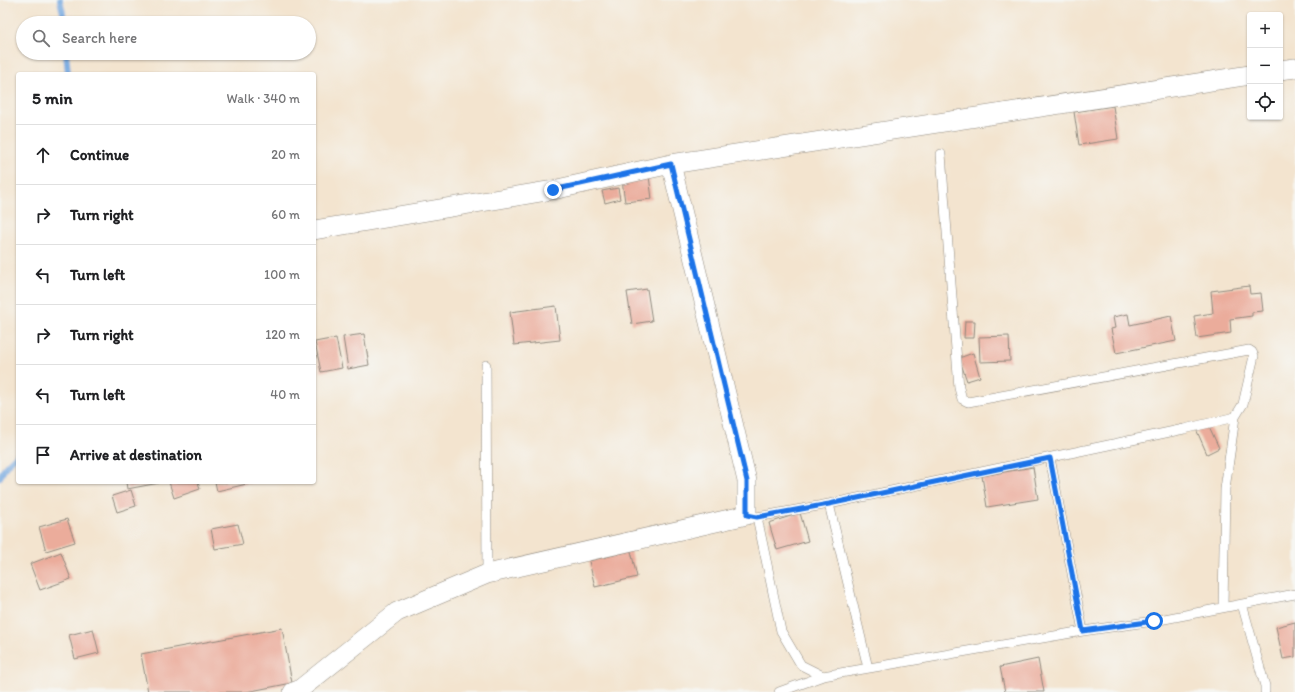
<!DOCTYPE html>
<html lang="en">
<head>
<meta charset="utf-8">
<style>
	body { margin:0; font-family:Itim,sans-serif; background:#f2f2f2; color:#202124 }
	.controls { position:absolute; right:12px; top:12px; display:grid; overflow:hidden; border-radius:4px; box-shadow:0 1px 3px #0004 }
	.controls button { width:36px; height:36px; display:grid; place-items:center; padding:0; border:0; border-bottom:1px solid #e0e0e0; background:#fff; color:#202124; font:20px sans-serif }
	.stop { position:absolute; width:12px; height:12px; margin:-9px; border:3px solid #1a73e8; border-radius:50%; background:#fff }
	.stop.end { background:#1a73e8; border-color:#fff; box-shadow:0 1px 4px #0008 }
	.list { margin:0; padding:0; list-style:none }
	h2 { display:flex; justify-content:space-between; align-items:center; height:52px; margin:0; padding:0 16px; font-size:17px }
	h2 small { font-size:13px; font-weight:400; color:#757577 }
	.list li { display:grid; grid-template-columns:26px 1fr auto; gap:12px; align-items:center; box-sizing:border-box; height:60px; padding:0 16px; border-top:1px solid #e0e0e0 }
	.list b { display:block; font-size:15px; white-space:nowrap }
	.list em { font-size:13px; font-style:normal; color:#757577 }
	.icon { flex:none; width:22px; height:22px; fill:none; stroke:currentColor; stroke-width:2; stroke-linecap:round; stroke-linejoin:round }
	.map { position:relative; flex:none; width:1295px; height:692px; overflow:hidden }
	.search { position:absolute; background:#fff; box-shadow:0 1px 3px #0004; left:16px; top:16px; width:300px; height:44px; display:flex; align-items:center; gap:10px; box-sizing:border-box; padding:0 14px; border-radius:22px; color:#757577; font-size:15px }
	.panel { position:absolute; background:#fff; box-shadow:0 1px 3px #0004; left:16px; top:72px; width:300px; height:412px; border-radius:4px }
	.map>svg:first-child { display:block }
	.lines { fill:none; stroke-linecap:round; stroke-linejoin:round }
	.stream { stroke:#73a7e0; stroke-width:6 }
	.building { fill:#ebac9b }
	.lane-casing { stroke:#8f887d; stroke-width:10 }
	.street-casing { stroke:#8f887d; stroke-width:20 }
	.lane { stroke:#fff; stroke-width:9 }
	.street { stroke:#fff; stroke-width:19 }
	.route { stroke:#1a73e8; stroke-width:5 }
</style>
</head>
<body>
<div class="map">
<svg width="1295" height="692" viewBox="0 0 1295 692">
	<rect width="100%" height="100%" fill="#f6f6f2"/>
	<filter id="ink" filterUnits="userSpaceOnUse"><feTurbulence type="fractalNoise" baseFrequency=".025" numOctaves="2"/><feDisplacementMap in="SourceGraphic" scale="8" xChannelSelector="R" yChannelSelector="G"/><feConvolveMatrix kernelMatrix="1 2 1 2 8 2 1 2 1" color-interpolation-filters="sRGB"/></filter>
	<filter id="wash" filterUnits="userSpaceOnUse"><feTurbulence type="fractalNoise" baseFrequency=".012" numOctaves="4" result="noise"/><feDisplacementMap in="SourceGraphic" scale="16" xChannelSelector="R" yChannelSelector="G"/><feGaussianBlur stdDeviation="0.9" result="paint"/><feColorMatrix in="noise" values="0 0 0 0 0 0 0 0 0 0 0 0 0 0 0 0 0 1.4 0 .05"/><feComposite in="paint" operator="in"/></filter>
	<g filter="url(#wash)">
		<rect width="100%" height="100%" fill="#f3e4cf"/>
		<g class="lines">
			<path class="stream" d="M60 0 63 13V23
				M66 53 68 73 67 74
				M0 477 6 466 18 454"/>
		</g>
		<g id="blocks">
			<path class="building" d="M1113 106 1118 139 1079 145 1074 112Z
				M649 176 652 199 625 202 622 180Z
				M618 188 620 199 605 203 602 191Z
				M1249 286 1250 294 1261 293 1263 311 1252 312V316L1230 319 1231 333 1197 338 1194 316 1213 313 1211 291Z
				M647 289 652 321 632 324 627 292Z
				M556 306 560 340 514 345 510 312Z
				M1128 314 1130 325 1171 316 1176 341 1116 353 1111 329 1115 328 1113 317Z
				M965 321H975L974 338H964Z
				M364 334 369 365 348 369 343 337Z
				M1009 336 1010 361 980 362 979 337Z
				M336 338 342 368 321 372 315 342Z
				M973 353 980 377 967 381 959 358Z
				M1208 424 1219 448 1207 454 1196 429Z
				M1033 467 1038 499 987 507 982 476Z
				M126 482H159V483L127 489Z
				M169 482H198L200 489 174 498Z
				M215 482H251V483L217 491Z
				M131 490 136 506 117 512 112 496Z
				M800 513 808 541 777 550 769 523Z
				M67 519 75 542 46 551 39 527Z
				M238 524 243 544 215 549 211 529Z
				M631 551 637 577 595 587 589 561Z
				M61 552 71 579 40 590 30 564Z
				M1295 622V657L1283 659 1276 627Z
				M282 628 292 683 246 692H148L141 654Z
				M93 629 99 653 75 659 69 635Z
				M1038 659 1044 692H1005L1000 667Z"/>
		</g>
	</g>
	<g filter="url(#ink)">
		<use href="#blocks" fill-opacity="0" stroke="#8f887d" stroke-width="1"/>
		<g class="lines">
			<g class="lane-casing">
				<path id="lane" d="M486 365 487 574
					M1050 458 1083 631
					M829 504 868 668
					M747 515 757 517 829 504 1184 429 1235 417 1243 404 1254 356 1252 352 1249 350 968 402 962 399 959 388 941 154
					M757 517 781 631 801 665 823 676 1083 631 1154 621 1295 594
					M1242 604 1265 686V692
					M1223 607 1225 489 1235 417
					M779 692 823 676"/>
			</g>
			<g class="street-casing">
				<path id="street" d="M1280 70 1295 68
					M314 230 553 190 671 164
					M293 692 299 690 397 612 487 574 747 515V481L671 164 1250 75"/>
			</g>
			<use href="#lane" class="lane"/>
			<use href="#street" class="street"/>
		</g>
	</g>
	<g class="lines" filter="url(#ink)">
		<path class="route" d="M553 190 671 164 747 481V515L757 517 829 504 1050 458 1083 631 1154 621"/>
	</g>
</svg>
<div class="controls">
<button>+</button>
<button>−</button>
<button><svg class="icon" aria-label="locate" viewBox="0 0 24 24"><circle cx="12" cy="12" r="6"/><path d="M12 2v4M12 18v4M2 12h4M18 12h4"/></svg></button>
</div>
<div class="stop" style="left:1154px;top:621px"></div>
<div class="stop end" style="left:553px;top:190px"></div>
<div class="search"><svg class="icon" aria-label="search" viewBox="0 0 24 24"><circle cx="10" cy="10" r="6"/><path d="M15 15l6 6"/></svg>Search here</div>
<section class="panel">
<h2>5 min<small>Walk · 340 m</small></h2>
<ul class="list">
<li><svg class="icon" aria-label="ahead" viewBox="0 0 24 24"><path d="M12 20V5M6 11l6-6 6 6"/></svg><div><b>Continue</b></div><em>20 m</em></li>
<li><svg class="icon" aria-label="right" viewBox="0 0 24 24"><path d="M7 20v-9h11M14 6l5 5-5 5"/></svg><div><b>Turn right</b></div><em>60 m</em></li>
<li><svg class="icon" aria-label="left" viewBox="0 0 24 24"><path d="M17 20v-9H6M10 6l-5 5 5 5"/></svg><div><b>Turn left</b></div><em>100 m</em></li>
<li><svg class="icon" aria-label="right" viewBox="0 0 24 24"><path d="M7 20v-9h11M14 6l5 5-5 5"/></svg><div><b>Turn right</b></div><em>120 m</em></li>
<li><svg class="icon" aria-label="left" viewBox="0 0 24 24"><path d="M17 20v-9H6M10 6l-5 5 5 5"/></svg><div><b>Turn left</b></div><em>40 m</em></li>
<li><svg class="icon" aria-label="arrive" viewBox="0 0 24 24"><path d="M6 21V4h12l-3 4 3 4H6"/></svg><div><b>Arrive at destination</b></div></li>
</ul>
</section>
</div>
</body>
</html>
